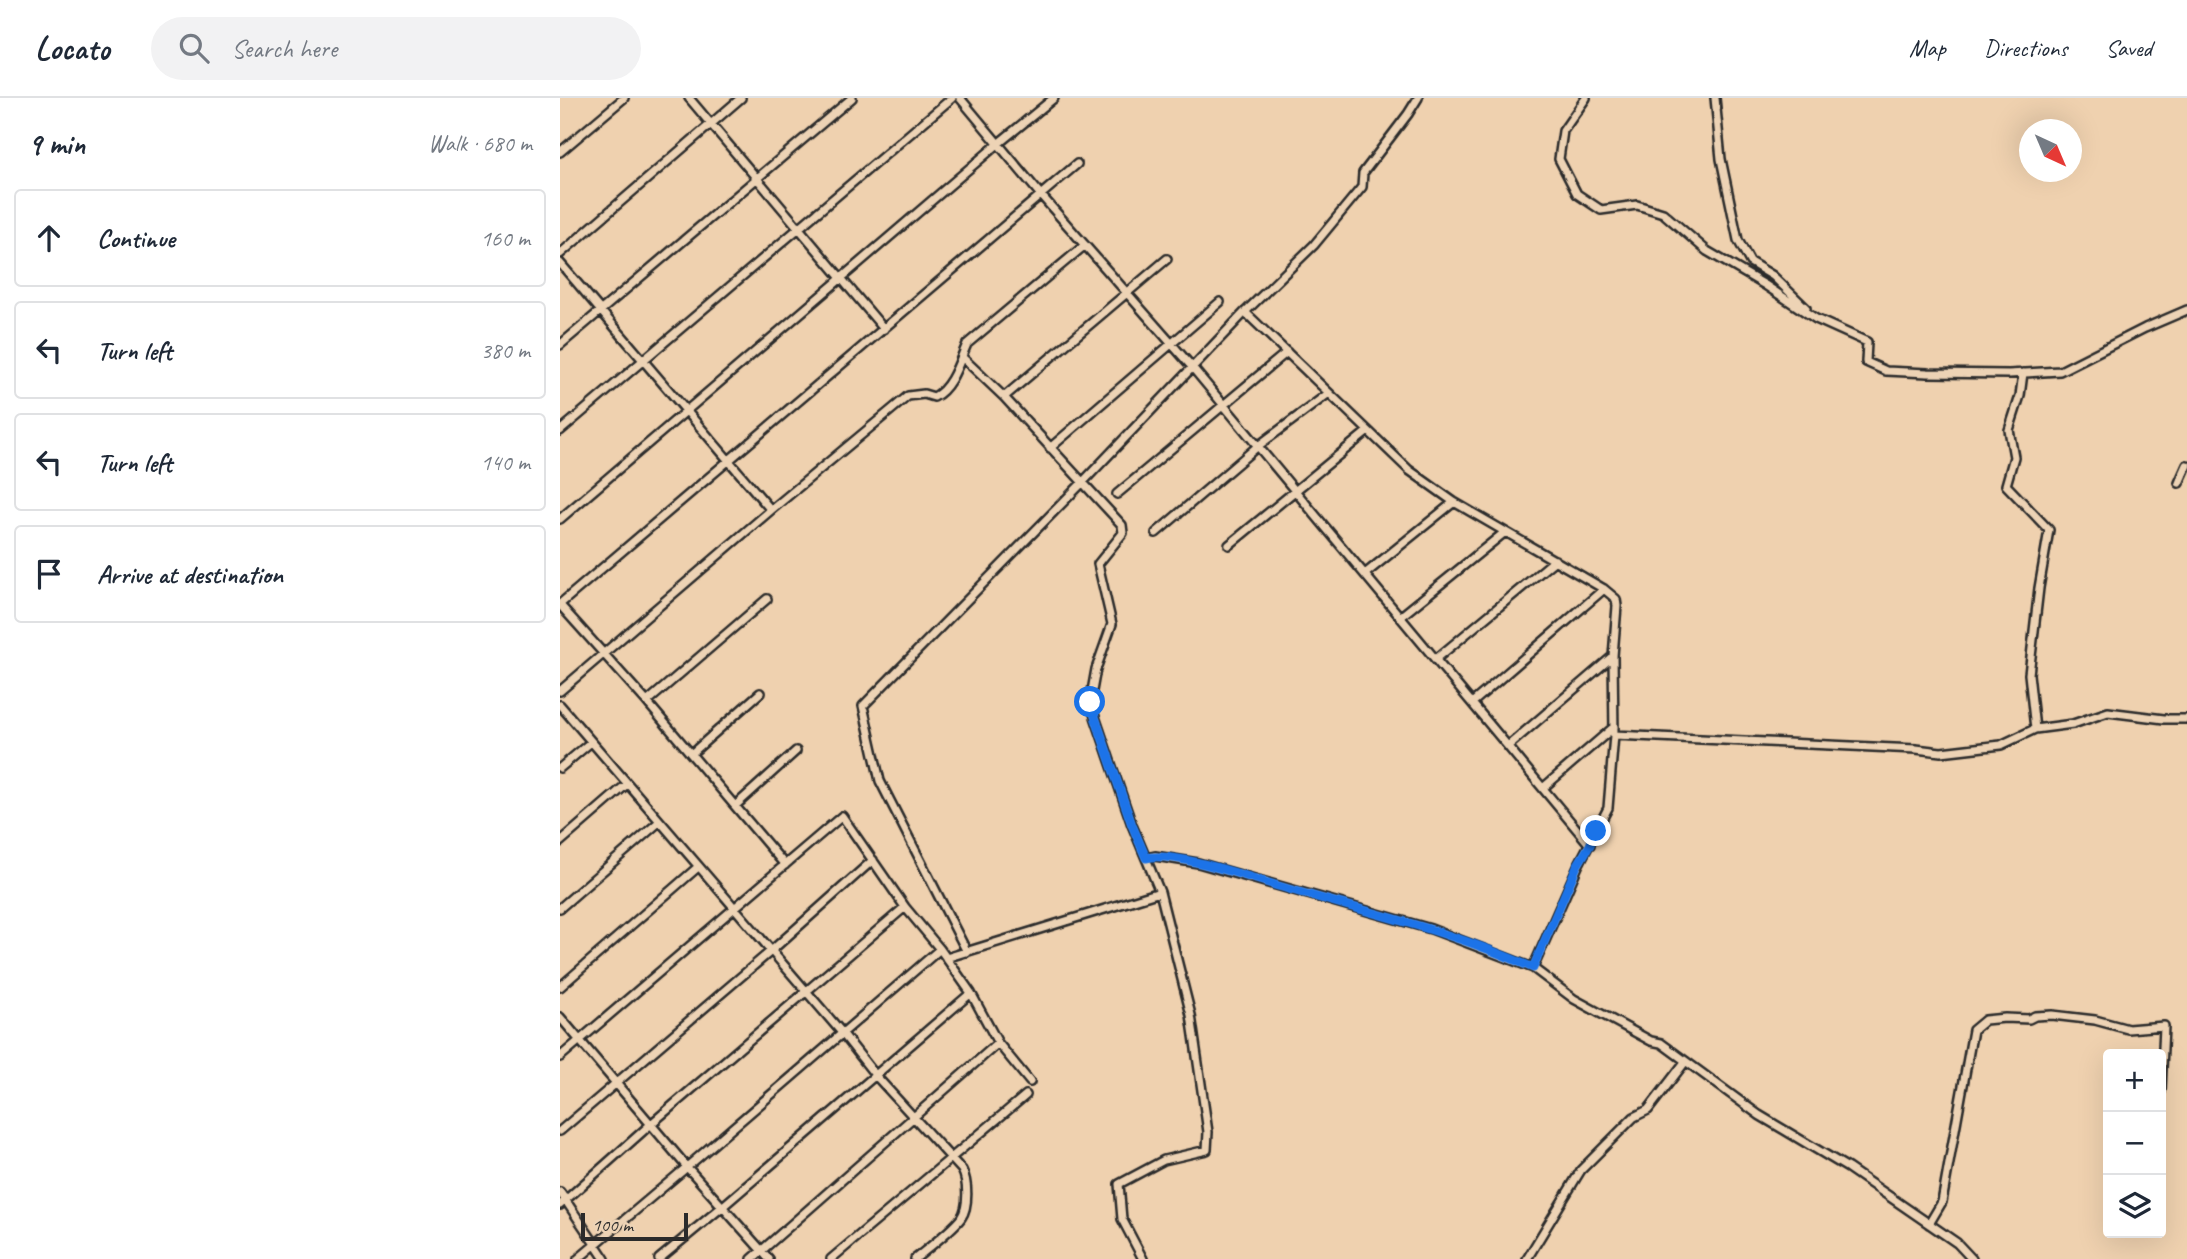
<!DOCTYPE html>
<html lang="en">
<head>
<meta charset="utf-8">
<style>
	body { margin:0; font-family:Caveat,sans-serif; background:#f2f2f3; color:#1f2937 }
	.controls { position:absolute; right:21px; bottom:21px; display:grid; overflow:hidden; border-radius:7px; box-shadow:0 7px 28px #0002 }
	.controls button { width:63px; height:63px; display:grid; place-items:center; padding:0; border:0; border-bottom:2px solid #e0e1e3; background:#fff; color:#1f2937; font:35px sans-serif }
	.compass { position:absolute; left:1459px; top:21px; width:63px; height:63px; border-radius:50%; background:#fff; box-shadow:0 7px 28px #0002; rotate:136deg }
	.scale { position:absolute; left:21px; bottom:18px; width:107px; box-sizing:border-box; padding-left:7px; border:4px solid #2b2b2b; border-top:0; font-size:19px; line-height:24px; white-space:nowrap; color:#2b2b2b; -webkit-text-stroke:5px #edd3b5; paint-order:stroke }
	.stop { position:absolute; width:21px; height:21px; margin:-16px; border:5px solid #1a73e8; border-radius:50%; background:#fff }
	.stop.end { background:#1a73e8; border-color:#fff; box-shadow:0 2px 7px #0008 }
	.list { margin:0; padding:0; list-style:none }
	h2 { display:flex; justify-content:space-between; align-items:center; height:91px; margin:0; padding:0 28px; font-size:30px }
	h2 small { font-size:23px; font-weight:400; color:#747a83 }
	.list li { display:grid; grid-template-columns:46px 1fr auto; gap:21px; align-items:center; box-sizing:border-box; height:98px; margin:0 14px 14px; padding:0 14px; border:2px solid #e0e1e3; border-radius:7px }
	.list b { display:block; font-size:26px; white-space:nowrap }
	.list em { font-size:23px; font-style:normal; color:#747a83 }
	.icon { flex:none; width:38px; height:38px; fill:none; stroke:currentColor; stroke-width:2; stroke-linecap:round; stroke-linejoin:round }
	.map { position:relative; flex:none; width:1627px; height:1161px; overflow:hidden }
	header { display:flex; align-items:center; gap:42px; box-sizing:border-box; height:98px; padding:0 35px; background:#fff; border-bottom:2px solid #e0e1e3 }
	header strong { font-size:33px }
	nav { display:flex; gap:38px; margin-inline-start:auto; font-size:24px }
	.search { width:490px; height:63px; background:#f2f2f3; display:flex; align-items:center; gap:18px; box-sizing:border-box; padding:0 24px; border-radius:38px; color:#747a83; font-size:26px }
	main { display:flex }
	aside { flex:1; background:#fff }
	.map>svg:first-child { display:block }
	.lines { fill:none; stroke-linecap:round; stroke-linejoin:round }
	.minor-casing { stroke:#2b2b2b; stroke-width:12 }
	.minor { stroke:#edd3b5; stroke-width:7 }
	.route { stroke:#1a73e8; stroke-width:9 }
</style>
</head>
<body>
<header>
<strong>Locato</strong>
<div class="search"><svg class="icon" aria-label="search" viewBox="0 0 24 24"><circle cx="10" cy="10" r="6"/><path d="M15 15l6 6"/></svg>Search here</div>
<nav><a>Map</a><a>Directions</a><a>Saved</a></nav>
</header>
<main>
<aside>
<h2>9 min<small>Walk · 680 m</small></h2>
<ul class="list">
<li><svg class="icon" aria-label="ahead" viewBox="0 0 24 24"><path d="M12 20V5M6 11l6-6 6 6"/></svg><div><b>Continue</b></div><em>160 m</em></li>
<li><svg class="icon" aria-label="left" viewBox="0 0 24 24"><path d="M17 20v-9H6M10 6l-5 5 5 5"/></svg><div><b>Turn left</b></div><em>380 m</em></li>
<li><svg class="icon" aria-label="left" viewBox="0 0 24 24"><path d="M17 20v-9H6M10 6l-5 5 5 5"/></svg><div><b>Turn left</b></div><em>140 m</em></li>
<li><svg class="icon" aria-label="arrive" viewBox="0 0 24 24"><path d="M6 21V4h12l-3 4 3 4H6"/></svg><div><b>Arrive at destination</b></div></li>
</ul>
</aside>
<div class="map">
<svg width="1627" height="1161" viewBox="0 0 1627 1161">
	<rect width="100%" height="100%" fill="#efd1af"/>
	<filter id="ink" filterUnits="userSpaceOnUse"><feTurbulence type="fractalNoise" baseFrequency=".0143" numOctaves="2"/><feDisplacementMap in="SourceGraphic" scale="14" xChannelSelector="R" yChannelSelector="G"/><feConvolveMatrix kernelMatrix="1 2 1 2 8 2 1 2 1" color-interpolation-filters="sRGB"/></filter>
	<g filter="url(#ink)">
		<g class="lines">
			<g class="minor-casing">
				<path id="minor" d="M129 0 324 231
					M400 0 480 96 632 269 1030 747
					M1026 0 1003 33 999 61 1017 96 1041 112 1077 107 1103 115 1147 153 1205 187 1256 221 1307 244 1306 264 1326 273 1368 275 1449 276 1500 273 1585 230 1627 212
					M1155 0 1161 61 1178 142 1190 164 1213 178 1246 210
					M0 54 64 0
					M0 156 181 0
					M0 165 211 412
					M685 214 849 372 894 404 1044 491 1056 501 1057 508 1053 558 1054 637 1048 710 1018 768 973 870
					M0 247 292 0
					M403 260 444 299 562 427 563 435 538 466 552 526 536 571 530 604 572 727 600 794 631 917 648 1034 647 1052 604 1062 559 1086 562 1121 583 1161
					M1463 275 1460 298 1449 332 1454 359 1446 387 1489 432 1479 490 1469 576 1475 631
					M444 299 607 161
					M0 333 392 0
					M490 350 660 204
					M1619 385 1627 367
					M557 396 727 254
					M0 421 439 45 494 0
					M596 435 698 348 769 295
					M669 447 808 333
					M805 476 894 404
					M0 506 517 66
					M0 507 87 604 225 767
					M840 519 945 434
					M876 561 995 462
					M0 593 211 412 348 298 364 296 374 299C392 290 399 264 407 246L525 147
					M87 604 207 501
					M912 605 1044 491
					M0 607 283 936 316 978 402 1072C408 1083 409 1109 401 1120 394 1130 366 1152 355 1161
					M1054 637 1356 651 1381 654 1441 647 1475 631 1513 626 1548 614 1604 621H1627
					M948 648 1053 558
					M131 656 200 595
					M0 670 31 644
					M983 690 1054 629
					M175 708 236 653
					M0 744 67 686
					M586 760 595 758 638 765 871 831 973 870 1014 901 1091 943 1101 945 1199 1017 1288 1070 1397 1145 1412 1161
					M0 810 99 724
					M407 854 320 683 303 608 522 385 685 214 754 147 802 89 803 75 848 16 858 0
					M386 860 600 794
					M0 889 138 769
					M0 919 127 1069 209 1161
					M0 959 282 718 345 809 380 851 411 895 438 945 470 984
					M0 1033 211 853 313 762
					M0 1094 45 1161
					M0 1107 91 1026 345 809
					M1369 1126 1382 1104 1413 932 1425 922 1445 920 1469 921 1475 918 1492 917 1535 922 1568 931 1604 928 1601 993
					M18 1161 127 1069 380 851
					M99 1161 162 1109 411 895
					M192 1161 438 945
					M271 1161 466 997
					M967 1161 1021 1072 1074 1019 1088 1012 1125 964"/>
			</g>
			<use href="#minor" class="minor"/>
		</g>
	</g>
	<g class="lines" filter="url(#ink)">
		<path class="route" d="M530 604 572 727 586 760C616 753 690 780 722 789 806 814 893 833 973 870L1017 768 1030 747 1036 733"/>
	</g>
</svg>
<div class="controls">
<button>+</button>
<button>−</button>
<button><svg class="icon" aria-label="layers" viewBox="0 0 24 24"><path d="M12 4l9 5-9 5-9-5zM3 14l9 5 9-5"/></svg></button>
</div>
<svg class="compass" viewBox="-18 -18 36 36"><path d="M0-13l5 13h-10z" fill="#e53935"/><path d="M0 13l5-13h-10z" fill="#747a83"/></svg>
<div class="scale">100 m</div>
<div class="stop" style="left:530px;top:604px"></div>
<div class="stop end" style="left:1036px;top:733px"></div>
</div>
</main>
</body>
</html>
